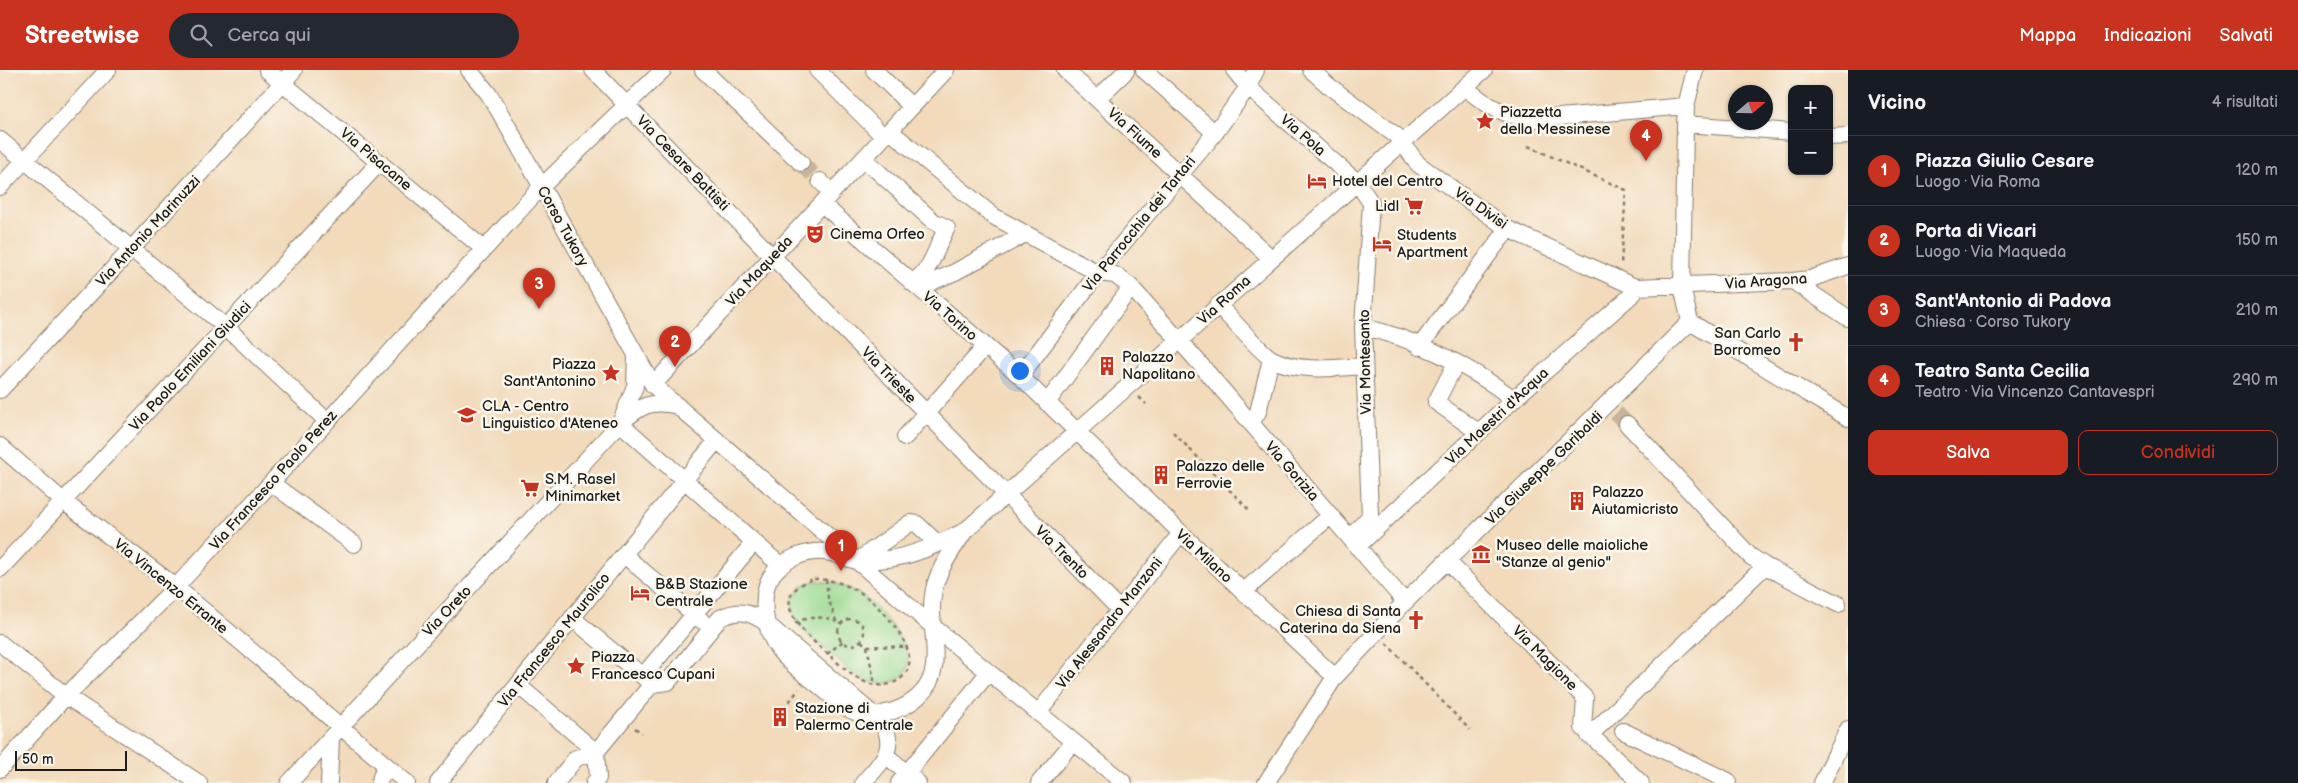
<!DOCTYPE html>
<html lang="it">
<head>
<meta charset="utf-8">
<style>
	body { margin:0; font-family:"Balsamiq Sans",sans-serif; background:#242831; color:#f1f3f6 }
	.controls { position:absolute; right:15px; top:15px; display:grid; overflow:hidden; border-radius:10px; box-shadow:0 1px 4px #0004 }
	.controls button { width:45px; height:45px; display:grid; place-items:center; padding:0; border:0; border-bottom:1px solid #363941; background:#171b24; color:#f1f3f6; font:25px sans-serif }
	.compass { position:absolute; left:1728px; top:15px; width:45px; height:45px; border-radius:50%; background:#171b24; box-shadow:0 1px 4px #0004; rotate:70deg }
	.scale { position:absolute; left:15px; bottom:12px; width:112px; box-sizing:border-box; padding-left:5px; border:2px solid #1c1c1c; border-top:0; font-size:14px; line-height:18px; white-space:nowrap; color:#1c1c1c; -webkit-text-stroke:4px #fbf7ec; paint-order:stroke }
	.you { position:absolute; left:1019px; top:300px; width:18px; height:18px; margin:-12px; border:4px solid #fff; border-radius:50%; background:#1a73e8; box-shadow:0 0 0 8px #1a73e833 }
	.badge { display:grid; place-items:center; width:32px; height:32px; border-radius:50%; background:#c8321e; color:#fff; font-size:16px; font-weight:700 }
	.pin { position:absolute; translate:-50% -41px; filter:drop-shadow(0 1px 2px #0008) }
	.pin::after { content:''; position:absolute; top:26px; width:18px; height:15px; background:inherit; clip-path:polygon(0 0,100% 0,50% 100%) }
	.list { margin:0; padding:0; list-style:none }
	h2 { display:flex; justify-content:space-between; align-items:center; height:65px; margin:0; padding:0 20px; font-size:21px }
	h2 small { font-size:16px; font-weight:400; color:#9ea1a6 }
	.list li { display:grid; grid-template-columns:32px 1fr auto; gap:15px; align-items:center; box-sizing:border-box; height:70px; padding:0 20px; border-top:1px solid #363941 }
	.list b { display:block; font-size:19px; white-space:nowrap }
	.list p { margin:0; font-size:16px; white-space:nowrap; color:#9ea1a6 }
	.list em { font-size:16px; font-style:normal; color:#9ea1a6 }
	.actions { display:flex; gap:10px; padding:15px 20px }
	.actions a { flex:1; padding:11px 0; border:1px solid #c8321e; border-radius:10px; text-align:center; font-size:18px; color:#c8321e }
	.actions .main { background:#c8321e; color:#fff }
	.icon { flex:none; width:28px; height:28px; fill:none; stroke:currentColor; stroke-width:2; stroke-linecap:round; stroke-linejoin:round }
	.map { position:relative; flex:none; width:1848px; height:713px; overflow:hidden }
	header { display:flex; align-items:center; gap:30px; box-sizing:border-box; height:70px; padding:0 25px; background:#c8321e; color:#fff }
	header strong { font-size:24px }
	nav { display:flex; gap:28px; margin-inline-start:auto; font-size:18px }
	.search { width:350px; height:45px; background:#242831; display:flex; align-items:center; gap:12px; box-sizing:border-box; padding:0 18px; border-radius:28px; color:#9ea1a6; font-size:19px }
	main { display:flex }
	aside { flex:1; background:#171b24 }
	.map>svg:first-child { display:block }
	.green { fill:#9ada91; stroke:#5b7b56 }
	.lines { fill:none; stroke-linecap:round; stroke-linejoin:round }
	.minor-tunnel { stroke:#c7b49b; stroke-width:16; stroke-dasharray:16 8; stroke-linecap:butt }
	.minor-casing { stroke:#877b6c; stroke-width:18 }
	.path { stroke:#877b6c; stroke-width:2.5; stroke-dasharray:4 4; stroke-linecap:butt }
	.minor { stroke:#fff; stroke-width:16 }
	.labels { text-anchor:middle; stroke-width:5; stroke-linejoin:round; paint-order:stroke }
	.poi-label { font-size:15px; fill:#1c1c1c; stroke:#fbf7ec; text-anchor:start }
	.street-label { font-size:15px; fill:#1c1c1c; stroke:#fbf7ec }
</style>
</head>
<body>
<header>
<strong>Streetwise</strong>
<div class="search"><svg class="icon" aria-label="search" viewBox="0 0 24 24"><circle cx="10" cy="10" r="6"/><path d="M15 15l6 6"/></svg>Cerca qui</div>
<nav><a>Mappa</a><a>Indicazioni</a><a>Salvati</a></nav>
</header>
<main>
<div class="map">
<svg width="1848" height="713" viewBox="0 0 1848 713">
	<rect width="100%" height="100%" fill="#fbf7ec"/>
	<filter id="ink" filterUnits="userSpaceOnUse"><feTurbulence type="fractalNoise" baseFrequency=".02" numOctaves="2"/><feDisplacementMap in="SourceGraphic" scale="10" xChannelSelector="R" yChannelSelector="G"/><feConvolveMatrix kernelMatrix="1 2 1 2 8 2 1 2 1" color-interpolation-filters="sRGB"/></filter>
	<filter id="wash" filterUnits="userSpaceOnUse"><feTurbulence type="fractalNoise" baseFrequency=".0096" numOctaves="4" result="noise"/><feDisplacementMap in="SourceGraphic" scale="20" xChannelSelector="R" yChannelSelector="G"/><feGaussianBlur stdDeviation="1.12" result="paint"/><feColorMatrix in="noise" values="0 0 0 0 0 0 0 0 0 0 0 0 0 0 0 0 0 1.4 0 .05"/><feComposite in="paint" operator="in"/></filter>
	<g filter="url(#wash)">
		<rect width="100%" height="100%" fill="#f2dabb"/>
		<path class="green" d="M814 511C831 511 846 516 861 525 880 538 936 597 892 612 882 615 870 613 862 609 849 603 839 591 829 582 809 565 792 558 792 529L803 515Z"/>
	</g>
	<g filter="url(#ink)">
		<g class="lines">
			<path class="minor-tunnel" d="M801 93 820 111
				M1616 343 1627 354"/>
			<g class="minor-casing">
				<path id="minor" d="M267 0 484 179
					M469 0 488 23 499 41 653 315 931 555 1124 713
					M593 0 765 179 1119 539
					M703 0 801 93
					M817 0 884 67
					M874 0 912 37
					M1065 0 1271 188
					M1144 0 1215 63
					M1234 0 1248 17 1357 112 1371 133 1363 257 1370 446 1350 468
					M1311 0 1329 16 1398 67 1418 94 1508 159 1635 217 1793 211 1810 209 1848 196
					M1465 17C1487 37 1507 47 1536 49L1686 36
					M1097 29 1126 1
					M1685 54 1792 62
					M890 61 993 146 1098 203 1115 205 1131 217 1194 287 1405 532
					M1829 67 1848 66
					M0 70 227 258 327 351
					M864 89 933 151 947 158C934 180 935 196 912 213
					M820 111 832 123
					M0 117 108 0
					M822 134 1020 306 1181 463 1335 607
					M1793 211 1848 248
					M918 218 955 202 1025 164
					M1218 235C1229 246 1261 283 1272 289 1299 303 1335 298 1364 296
					M1690 252 1682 217 1685 57 1686 36 1695 0
					M1690 252 1848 348
					M1363 257C1417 269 1470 297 1514 329
					M1419 277 1508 159
					M1456 293 1436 332 1478 362
					M1020 306 1098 203 1215 63 1248 17 1256 0
					M653 315 946 0
					M0 320 126 185 294 0
					M1047 333 1131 217
					M622 349 635 316 636 286
					M620 353 780 495
					M1251 353 1258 342 1271 289
					M1627 354 1750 486 1765 496 1838 534
					M905 367 985 277
					M0 376 63 431 176 517 407 713
					M271 413 354 474
					M965 461C940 473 915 486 887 489 878 490 866 492 857 491 848 489 840 485 831 483 809 478 780 489 769 510 764 520 764 532 765 543 769 582 794 595 822 618 834 628 847 642 863 644 883 647 905 639 919 626 948 599 927 559 933 525 936 501 952 481 965 461L1484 0
					M1357 477 1514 329 1634 223 1635 217
					M624 485 702 551
					M857 491 910 453 917 454 938 474
					M1448 492 1585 628 1583 658 1641 713
					M0 499 380 92
					M1243 522 1330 446
					M572 548 651 613
					M0 573 66 626 199 713
					M643 606 754 472
					M518 615 596 682
					M1038 643 1181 463
					M1623 661 1728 711
					M1589 666 1765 496
					M886 685 918 713
					M0 699 66 626 176 517 541 117 663 0
					M289 713 620 353C641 336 650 329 678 336
					M329 713 331 668
					M379 713 385 695
					M438 713 717 370
					M556 713 576 688 596 682
					M594 713 598 708 596 682 652 614 668 612 720 548C738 539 749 541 766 553L882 652C898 680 881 692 863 713
					M899 713 988 603
					M1039 713 1073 672
					M1266 713 1335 607 1405 532 1690 252
					M1822 713 1848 659"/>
			</g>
			<path class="path" d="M1528 76 1626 120 1621 195
				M1139 327 1146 334
				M1173 362 1251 442
				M814 509C831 509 846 514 861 523 880 535 930 587 900 609 893 614 884 616 875 615 856 612 842 596 828 584 805 565 762 526 814 509Z
				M826 509 828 528 836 551
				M838 562a13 13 0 1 1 26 0a13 13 0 1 1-26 0Z
				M795 553C807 546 829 545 841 554
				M861 571 867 576 906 577
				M1386 573 1470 660
				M867 576 875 615
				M827 584 843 571
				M789 632 799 619
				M635 658 642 663"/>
			<use href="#minor" class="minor"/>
		</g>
	</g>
	<defs>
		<g id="sight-bare" transform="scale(1.5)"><path d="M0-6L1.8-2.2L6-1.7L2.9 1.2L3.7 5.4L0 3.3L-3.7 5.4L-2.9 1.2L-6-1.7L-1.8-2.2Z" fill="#c8321e" stroke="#fbf7ec" stroke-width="2.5" paint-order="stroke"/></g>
		<g id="hotel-bare" transform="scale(1.5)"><path d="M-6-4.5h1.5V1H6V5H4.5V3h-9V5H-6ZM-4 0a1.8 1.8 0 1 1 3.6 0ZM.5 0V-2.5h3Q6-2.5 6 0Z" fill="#c8321e" stroke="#fbf7ec" stroke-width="2.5" paint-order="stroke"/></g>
		<g id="supermarket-bare" transform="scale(1.5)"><path d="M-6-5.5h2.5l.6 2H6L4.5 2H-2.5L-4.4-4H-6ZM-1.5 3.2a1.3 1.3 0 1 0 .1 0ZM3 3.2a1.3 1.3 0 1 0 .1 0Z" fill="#c8321e" stroke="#fbf7ec" stroke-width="2.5" paint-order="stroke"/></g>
		<g id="theatre-bare" transform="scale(1.5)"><path d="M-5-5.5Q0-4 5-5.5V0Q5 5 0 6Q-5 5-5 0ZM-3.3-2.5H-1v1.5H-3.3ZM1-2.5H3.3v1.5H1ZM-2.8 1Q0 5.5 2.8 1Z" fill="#c8321e" stroke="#fbf7ec" stroke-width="2.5" paint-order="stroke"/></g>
		<g id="church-bare" transform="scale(1.5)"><path d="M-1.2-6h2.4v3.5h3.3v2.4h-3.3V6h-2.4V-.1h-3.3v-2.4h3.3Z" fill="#c8321e" stroke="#fbf7ec" stroke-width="2.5" paint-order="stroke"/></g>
		<g id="building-bare" transform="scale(1.5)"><path d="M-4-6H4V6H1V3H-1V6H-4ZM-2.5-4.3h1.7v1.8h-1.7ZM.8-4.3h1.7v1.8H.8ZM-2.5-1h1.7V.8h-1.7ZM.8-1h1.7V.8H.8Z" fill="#c8321e" stroke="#fbf7ec" stroke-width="2.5" paint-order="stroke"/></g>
		<g id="university-bare" transform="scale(1.5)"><path d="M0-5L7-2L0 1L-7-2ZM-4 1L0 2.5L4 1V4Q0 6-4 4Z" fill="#c8321e" stroke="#fbf7ec" stroke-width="2.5" paint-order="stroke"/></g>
		<g id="museum-bare" transform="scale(1.5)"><path d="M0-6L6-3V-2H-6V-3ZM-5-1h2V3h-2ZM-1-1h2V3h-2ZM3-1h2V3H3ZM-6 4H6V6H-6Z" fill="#c8321e" stroke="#fbf7ec" stroke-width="2.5" paint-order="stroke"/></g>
	</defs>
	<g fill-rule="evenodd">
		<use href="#sight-bare" x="1485" y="51"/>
		<use href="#hotel-bare" x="1317" y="111"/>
		<use href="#supermarket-bare" x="1414" y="136"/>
		<use href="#theatre-bare" x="815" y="164"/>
		<use href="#hotel-bare" x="1382" y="174"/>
		<use href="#church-bare" x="1796" y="272"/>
		<use href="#building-bare" x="1107" y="296"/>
		<use href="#sight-bare" x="611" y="303"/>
		<use href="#university-bare" x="467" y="345"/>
		<use href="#building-bare" x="1161" y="405"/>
		<use href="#supermarket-bare" x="530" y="418"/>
		<use href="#building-bare" x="1577" y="431"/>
		<use href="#museum-bare" x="1481" y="484"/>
		<use href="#hotel-bare" x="640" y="523"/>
		<use href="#church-bare" x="1416" y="550"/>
		<use href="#sight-bare" x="576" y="596"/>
		<use href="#building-bare" x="780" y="647"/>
	</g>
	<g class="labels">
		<g class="poi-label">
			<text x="1500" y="47">Piazzetta<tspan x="1500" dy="17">della Messinese</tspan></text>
			<text x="1332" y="116">Hotel del Centro</text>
			<text x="1399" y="141" text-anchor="end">Lidl</text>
			<text x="830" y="169">Cinema Orfeo</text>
			<text x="1397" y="170">Students<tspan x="1397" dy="17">Apartment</tspan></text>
			<text x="1781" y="268" text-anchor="end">San Carlo<tspan x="1781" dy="17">Borromeo</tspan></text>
			<text x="1122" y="292">Palazzo<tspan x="1122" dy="17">Napolitano</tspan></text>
			<text x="596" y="299" text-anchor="end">Piazza<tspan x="596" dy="17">Sant'Antonino</tspan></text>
			<text x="482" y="341">CLA - Centro<tspan x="482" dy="17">Linguistico d'Ateneo</tspan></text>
			<text x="1176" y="401">Palazzo delle<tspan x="1176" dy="17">Ferrovie</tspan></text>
			<text x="545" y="414">S.M. Rasel<tspan x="545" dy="17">Minimarket</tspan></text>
			<text x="1592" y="427">Palazzo<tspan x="1592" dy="17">Aiutamicristo</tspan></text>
			<text x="1496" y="480">Museo delle maioliche<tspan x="1496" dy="17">"Stanze al genio"</tspan></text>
			<text x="655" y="519">B&amp;B Stazione<tspan x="655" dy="17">Centrale</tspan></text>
			<text x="1401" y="546" text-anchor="end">Chiesa di Santa<tspan x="1401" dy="17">Caterina da Siena</tspan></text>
			<text x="591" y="592">Piazza<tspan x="591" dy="17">Francesco Cupani</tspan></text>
			<text x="795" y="643">Stazione di<tspan x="795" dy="17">Palermo Centrale</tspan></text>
		</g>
		<g class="street-label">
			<text transform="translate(1135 63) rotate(42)" y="5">Via Fiume</text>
			<text transform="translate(1303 65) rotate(41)" y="5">Via Pola</text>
			<text transform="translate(376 89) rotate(40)" y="5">Via Pisacane</text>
			<text transform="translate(683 93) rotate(46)" y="5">Via Cesare Battisti</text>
			<text transform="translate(1481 138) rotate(35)" y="5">Via Divisi</text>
			<text transform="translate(1139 154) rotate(-51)" y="5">Via Parrocchia dei Tartari</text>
			<text transform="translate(563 156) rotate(61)" y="5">Corso Tukory</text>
			<text transform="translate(148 161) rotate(-47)" y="5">Via Antonio Marinuzzi</text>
			<text transform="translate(759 201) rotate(-47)" y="5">Via Maqueda</text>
			<text transform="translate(1766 211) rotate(-4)" y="5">Via Aragona</text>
			<text transform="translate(1224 230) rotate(-42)" y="5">Via Roma</text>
			<text transform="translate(950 246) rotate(41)" y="5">Via Torino</text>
			<text transform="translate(1365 292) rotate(-91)" y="5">Via Montesanto</text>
			<text transform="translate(190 296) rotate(-47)" y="5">Via Paolo Emiliani Giudici</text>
			<text transform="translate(889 305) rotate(46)" y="5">Via Trieste</text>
			<text transform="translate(1497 346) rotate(-43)" y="5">Via Maestri d'Acqua</text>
			<text transform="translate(1544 398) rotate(-44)" y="5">Via Giuseppe Garibaldi</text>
			<text transform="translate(1292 401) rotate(49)" y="5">Via Gorizia</text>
			<text transform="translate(273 410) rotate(-48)" y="5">Via Francesco Paolo Perez</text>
			<text transform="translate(1062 482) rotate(45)" y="5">Via Trento</text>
			<text transform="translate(1204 486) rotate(43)" y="5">Via Milano</text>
			<text transform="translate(171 516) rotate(39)" y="5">Via Vincenzo Errante</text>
			<text transform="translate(447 541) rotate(-47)" y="5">Via Oreto</text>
			<text transform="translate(1109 553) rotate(-52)" y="5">Via Alessandro Manzoni</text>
			<text transform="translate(554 570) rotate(-51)" y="5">Via Francesco Maurolico</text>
			<text transform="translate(1545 588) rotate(45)" y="5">Via Magione</text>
		</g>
	</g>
</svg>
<div class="controls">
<button>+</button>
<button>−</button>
</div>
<svg class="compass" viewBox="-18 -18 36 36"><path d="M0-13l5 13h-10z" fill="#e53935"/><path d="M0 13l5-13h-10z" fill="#9ea1a6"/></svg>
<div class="scale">50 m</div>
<div class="you"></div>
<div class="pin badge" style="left:841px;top:501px">1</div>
<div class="pin badge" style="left:675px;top:297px">2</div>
<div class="pin badge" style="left:539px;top:239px">3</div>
<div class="pin badge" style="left:1646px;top:91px">4</div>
</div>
<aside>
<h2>Vicino<small>4 risultati</small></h2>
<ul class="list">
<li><span class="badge">1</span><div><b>Piazza Giulio Cesare</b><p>Luogo · Via Roma</p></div><em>120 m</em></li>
<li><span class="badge">2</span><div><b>Porta di Vicari</b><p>Luogo · Via Maqueda</p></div><em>150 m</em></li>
<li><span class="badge">3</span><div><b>Sant'Antonio di Padova</b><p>Chiesa · Corso Tukory</p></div><em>210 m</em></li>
<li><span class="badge">4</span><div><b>Teatro Santa Cecilia</b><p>Teatro · Via Vincenzo Cantavespri</p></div><em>290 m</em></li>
</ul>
<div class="actions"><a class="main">Salva</a><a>Condividi</a></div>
</aside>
</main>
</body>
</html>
